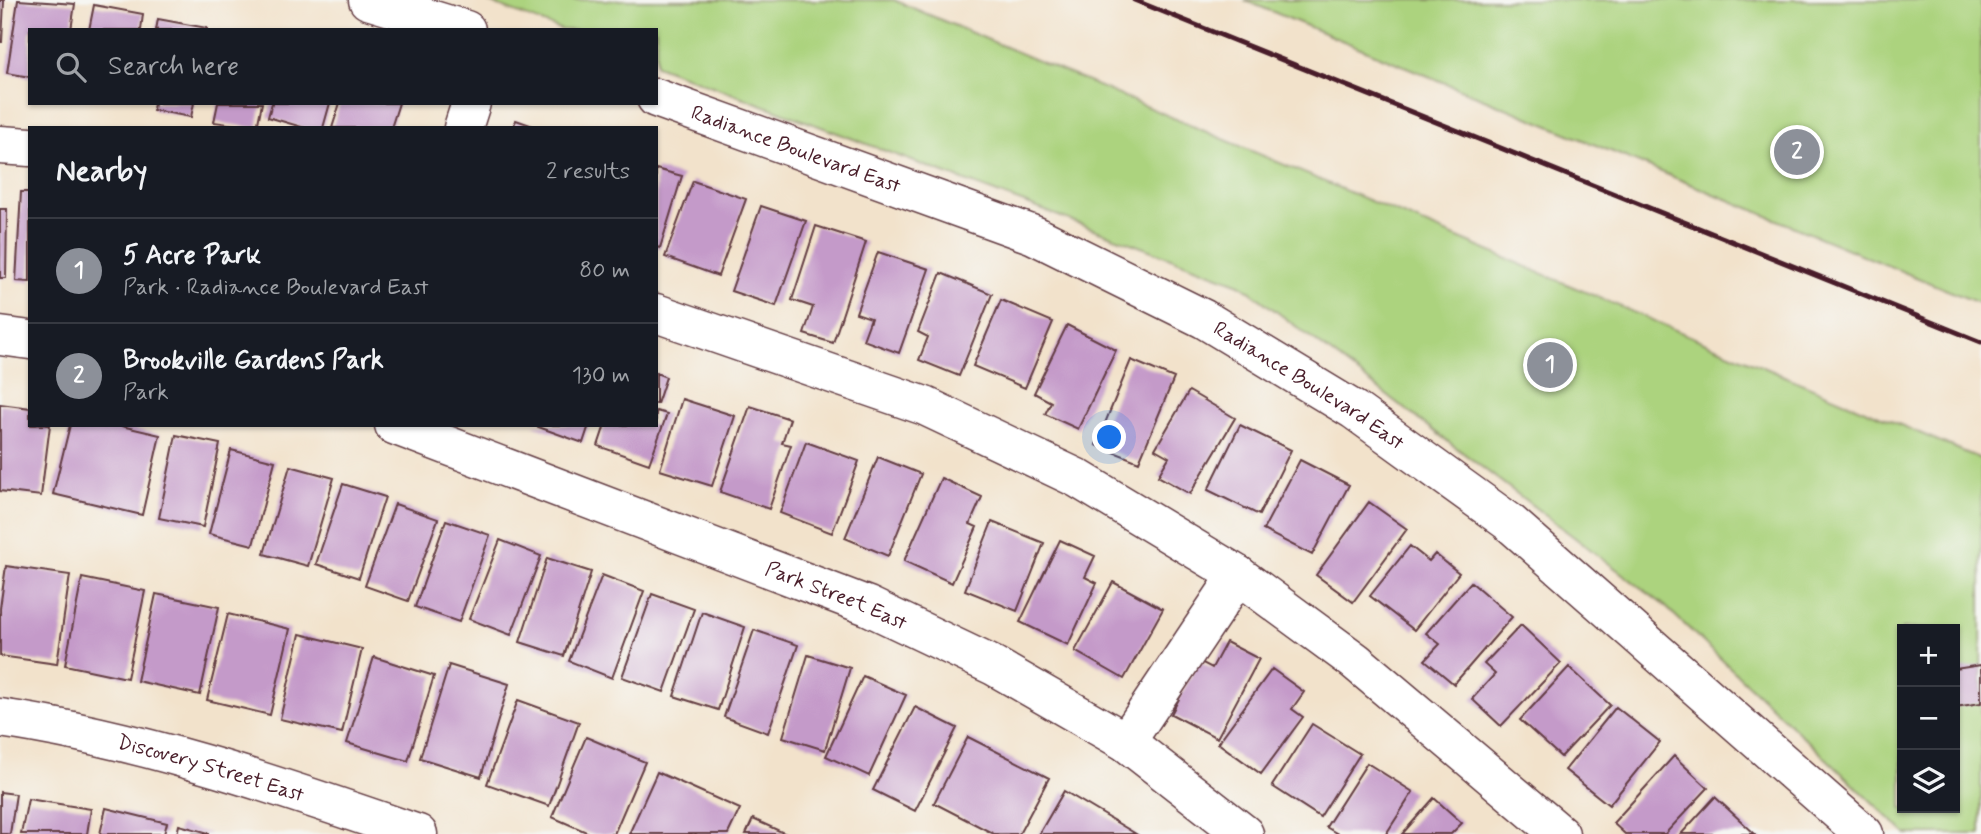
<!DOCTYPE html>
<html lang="en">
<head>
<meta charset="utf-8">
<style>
	body { margin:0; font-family:Mynerve,sans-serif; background:#20242c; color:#f1f3f6 }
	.controls { position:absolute; right:21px; bottom:21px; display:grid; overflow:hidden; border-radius:0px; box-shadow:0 2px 5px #0004 }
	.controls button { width:63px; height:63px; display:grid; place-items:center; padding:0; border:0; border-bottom:2px solid #363941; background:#171b24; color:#f1f3f6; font:35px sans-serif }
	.you { position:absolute; left:1110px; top:438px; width:24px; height:24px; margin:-18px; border:5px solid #fff; border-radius:50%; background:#1a73e8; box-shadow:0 0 0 10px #1a73e833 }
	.badge { display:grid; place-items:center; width:46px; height:46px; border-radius:50%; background:#8c9099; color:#fff; font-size:23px; font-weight:700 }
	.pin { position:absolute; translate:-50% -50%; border:4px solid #fff; box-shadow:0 2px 7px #0006 }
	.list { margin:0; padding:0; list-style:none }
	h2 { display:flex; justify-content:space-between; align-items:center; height:91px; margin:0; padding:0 28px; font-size:30px }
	h2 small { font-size:23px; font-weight:400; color:#9ea1a6 }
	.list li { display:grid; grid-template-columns:46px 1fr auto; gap:21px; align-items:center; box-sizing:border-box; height:105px; padding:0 28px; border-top:2px solid #363941 }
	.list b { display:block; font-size:26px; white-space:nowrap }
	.list p { margin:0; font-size:23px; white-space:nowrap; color:#9ea1a6 }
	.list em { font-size:23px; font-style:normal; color:#9ea1a6 }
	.icon { flex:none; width:38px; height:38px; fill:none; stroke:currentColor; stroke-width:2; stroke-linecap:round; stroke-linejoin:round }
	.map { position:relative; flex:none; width:1981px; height:834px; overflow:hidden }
	.search { position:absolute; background:#171b24; box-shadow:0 2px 5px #0004; left:28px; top:28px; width:630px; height:77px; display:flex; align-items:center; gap:18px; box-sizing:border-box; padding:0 24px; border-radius:0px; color:#9ea1a6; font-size:26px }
	.panel { position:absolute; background:#171b24; box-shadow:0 2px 5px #0004; left:28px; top:126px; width:630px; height:301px; border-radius:0px }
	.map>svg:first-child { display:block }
	.green { fill:#acd37e; stroke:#7b7954; stroke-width:2; fill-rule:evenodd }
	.building { fill:#c49ac9 }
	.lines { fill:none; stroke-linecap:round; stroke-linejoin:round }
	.minor-casing { stroke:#633c43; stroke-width:41 }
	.minor { stroke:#fff; stroke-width:38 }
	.rail { stroke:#4a1f2b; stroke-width:5 }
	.labels { text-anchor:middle; stroke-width:5; stroke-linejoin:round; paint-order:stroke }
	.street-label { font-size:21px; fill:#4a1f2b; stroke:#f6f6f2 }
</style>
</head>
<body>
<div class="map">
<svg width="1981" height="834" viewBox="0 0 1981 834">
	<rect width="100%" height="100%" fill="#f6f6f2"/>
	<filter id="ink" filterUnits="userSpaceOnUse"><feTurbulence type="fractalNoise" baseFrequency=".0143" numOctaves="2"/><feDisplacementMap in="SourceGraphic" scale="14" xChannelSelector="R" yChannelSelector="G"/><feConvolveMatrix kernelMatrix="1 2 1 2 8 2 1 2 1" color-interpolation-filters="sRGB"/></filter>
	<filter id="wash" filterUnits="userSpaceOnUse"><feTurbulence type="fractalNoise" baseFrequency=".00686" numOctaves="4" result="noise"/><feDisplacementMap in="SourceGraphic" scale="28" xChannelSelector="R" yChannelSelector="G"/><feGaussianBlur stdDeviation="1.57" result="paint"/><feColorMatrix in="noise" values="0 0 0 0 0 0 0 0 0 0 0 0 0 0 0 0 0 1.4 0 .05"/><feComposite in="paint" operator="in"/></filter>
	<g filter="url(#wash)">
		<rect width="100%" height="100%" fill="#f2e2cb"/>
		<path class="green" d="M483 0H894L1981 459V834H1906L1665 606 1240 284 656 65V30H562ZM1902 629H1955V808H1902Z
			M1244 0H1981V304Z"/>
		<g id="blocks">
			<path class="building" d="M0 0H4L2 42H0Z
				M18 0 75 4 71 30H30V77L7 73Z
				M94 5 143 14 141 30H89Z
				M158 19 207 28V30H156Z
				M154 103H194L191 117 153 110Z
				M218 103H262L257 128 214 122Z
				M272 103H330L323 128H305L268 117Z
				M340 103H399L391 128H332Z
				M516 120 536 127V128H513Z
				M656 169 682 176 660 248 656 247Z
				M693 181 746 199 718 276 665 257Z
				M21 192H30V282L16 281Z
				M761 206 806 221 776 306 731 291Z
				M0 209H7L6 278H0Z
				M816 226 866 242 833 343 804 334 813 307 792 300Z
				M878 252 929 269 899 353 863 340 871 318 856 313Z
				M941 273 992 294 959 376 919 360 928 337 918 332Z
				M1001 300 1053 322 1025 388 973 366Z
				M1067 325 1116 350 1078 429 1045 414 1051 402 1034 393Z
				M1131 360 1174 378 1139 462 1096 445Z
				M656 373 666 377 657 404H656Z
				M1189 391 1235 418 1190 494 1158 476 1169 457 1155 449Z
				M682 399 735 416 712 486 660 470Z
				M0 404 30 408V425H50L41 496 0 491Z
				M750 406 790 419 782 443 791 445 769 509 720 492Z
				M656 411 667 414 649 464 598 446 605 425H656Z
				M70 425H117L160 435 142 515 53 494Z
				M533 425H589L583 443Z
				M1240 425 1291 450 1259 515 1208 490Z
				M176 435 220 444 203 527 159 518Z
				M806 442 859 461 832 533 780 513Z
				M231 450 275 461 253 545 209 534Z
				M878 457 921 474 888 556 845 538Z
				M1300 460 1349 485 1312 555 1263 530Z
				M290 466 334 478 308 566 264 554Z
				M941 478 982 497 970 524 977 527 952 583 904 561Z
				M343 484 385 497 359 578 316 564Z
				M1369 502 1407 529 1353 602 1316 575Z
				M395 504 438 519 408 601 365 586Z
				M446 520 490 535 459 622 415 607Z
				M992 522 1044 543 1017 611 965 590Z
				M500 540 541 556 511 635 469 619Z
				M1060 540 1095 556 1085 577 1097 583 1068 645 1020 622Z
				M1410 546 1429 561 1435 554 1459 573 1414 630 1370 596Z
				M547 558 591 572 564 656 520 642Z
				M6 566 70 575 57 664 0 656V608Z
				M602 575 644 591 612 678 569 661Z
				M82 578 145 591 127 678 65 665Z
				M1113 582 1163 609 1124 679 1075 651Z
				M1471 582 1512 617 1454 684 1425 660 1440 644 1426 633Z
				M156 594 219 607 200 695 137 681Z
				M652 594 694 609 664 692 622 677Z
				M702 612 745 627 718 710 674 696Z
				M228 614 290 629 270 715 207 700Z
				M1521 625 1561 663 1501 726 1472 699 1495 674 1484 664Z
				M754 630 798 645 768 733 724 717Z
				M300 634 362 649 342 733 280 719Z
				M1226 642 1259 659 1217 738 1171 714 1199 661 1212 668Z
				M808 655 850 668 825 750 783 737Z
				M374 657 434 676 408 761 347 743Z
				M449 665 509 684 481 777 420 758Z
				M1981 665V703L1955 707V669Z
				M1569 667 1610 705 1561 757 1520 720Z
				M1272 669 1304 692 1292 709 1303 717 1261 774 1218 743Z
				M863 676 906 695 869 776 826 756Z
				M518 700 579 722 549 806 487 784Z
				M915 707 957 728 915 811 873 790Z
				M1616 707 1660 742 1609 805 1565 770Z
				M1312 724 1360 754 1320 817 1272 786Z
				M586 737 645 762 614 834H591L552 817Z
				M968 737 1049 778 1019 834H994L934 803Z
				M1674 756 1708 788 1665 834H1625L1613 823Z
				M1367 763 1413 792 1386 834H1338L1326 827Z
				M657 772 740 809 728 834H629Z
				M1064 791 1136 834H1039Z
				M0 792 16 794 10 834H0Z
				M1715 797 1755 834H1681Z
				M1434 798 1462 823 1451 834H1402Z
				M28 799 91 809 87 834H21Z
				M106 808 167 823 164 834H100Z
				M753 819 786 834H746Z
				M179 825 209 833V834H177Z"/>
		</g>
	</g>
	<g filter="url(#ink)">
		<use href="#blocks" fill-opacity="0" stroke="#633c43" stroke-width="2"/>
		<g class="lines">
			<g class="minor-casing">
				<g id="minor">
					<path d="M368 0 466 30"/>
					<path id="s1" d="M656 98 1034 235 1204 319 1354 410 1509 522 1864 834"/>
					<path d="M463 128 471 103"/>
					<path d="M0 145 30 147"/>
					<path d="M656 313 925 406 1077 478 1238 575 1355 661 1560 834"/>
					<path d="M0 336 30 340"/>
					<path id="s2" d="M394 425 868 606 994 666 1126 742 1244 834"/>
					<path id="s3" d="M0 718C144 739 281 787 418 834"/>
					<path d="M1126 742 1238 575"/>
				</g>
			</g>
			<use href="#minor" class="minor"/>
			<path class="rail" d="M1134 0 1981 342"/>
		</g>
	</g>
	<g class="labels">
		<g class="street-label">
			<text dy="7" stroke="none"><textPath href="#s1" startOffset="149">Radiance Boulevard East</textPath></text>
			<text dy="7" stroke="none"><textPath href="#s1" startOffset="716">Radiance Boulevard East</textPath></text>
			<text dy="7" stroke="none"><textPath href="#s2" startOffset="474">Park Street East</textPath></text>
			<text dy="7" stroke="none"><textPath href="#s3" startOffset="217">Discovery Street East</textPath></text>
		</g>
	</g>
</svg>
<div class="controls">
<button>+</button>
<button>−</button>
<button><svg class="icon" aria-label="layers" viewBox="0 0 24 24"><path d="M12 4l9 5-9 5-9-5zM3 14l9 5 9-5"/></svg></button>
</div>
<div class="you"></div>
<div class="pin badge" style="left:1550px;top:365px">1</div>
<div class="pin badge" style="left:1797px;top:152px">2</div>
<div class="search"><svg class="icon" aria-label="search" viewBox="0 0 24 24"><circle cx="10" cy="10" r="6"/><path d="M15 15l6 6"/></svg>Search here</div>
<section class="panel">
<h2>Nearby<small>2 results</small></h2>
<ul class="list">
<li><span class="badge">1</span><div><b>5 Acre Park</b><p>Park · Radiance Boulevard East</p></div><em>80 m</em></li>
<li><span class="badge">2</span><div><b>Brookville Gardens Park</b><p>Park</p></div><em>130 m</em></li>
</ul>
</section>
</div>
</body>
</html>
